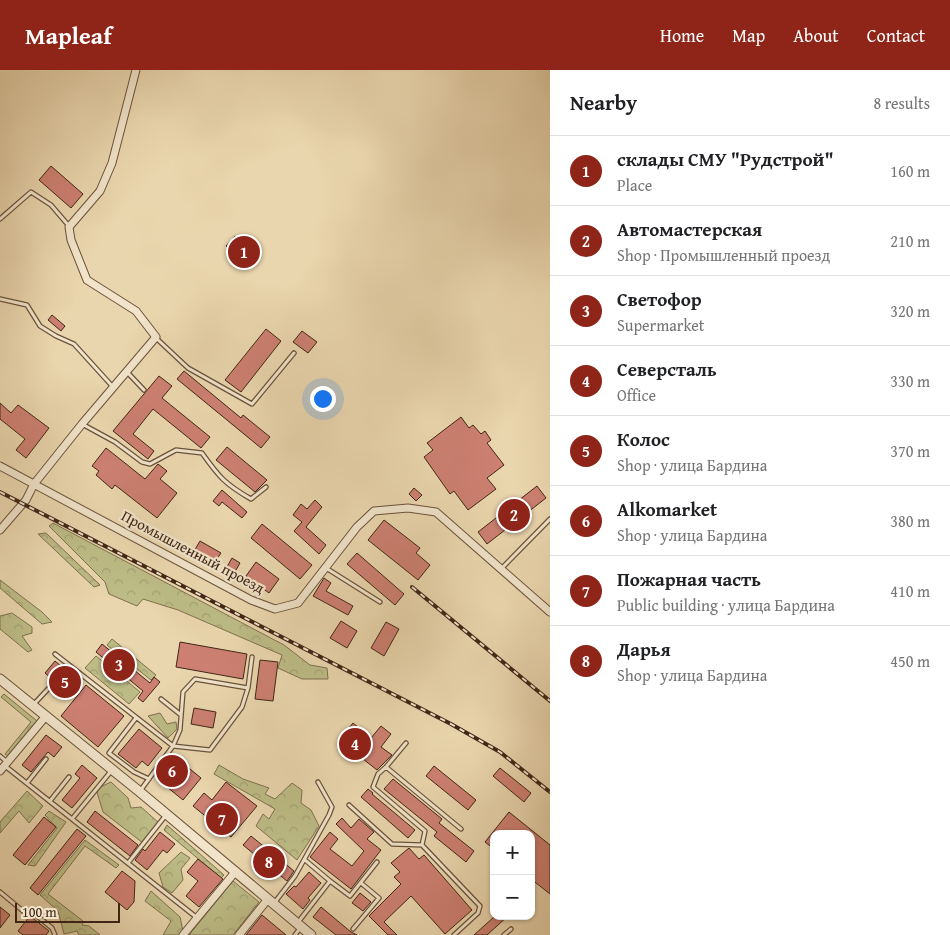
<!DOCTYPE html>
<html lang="en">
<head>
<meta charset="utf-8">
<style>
	body { margin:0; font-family:"Gentium Book Plus",serif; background:#f2f2f2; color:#202124 }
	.controls { position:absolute; right:15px; bottom:15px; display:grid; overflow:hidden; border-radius:10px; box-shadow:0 1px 4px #0004 }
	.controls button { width:45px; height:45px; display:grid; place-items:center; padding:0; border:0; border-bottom:1px solid #e0e0e0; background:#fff; color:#202124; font:25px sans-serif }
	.scale { position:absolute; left:15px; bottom:12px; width:105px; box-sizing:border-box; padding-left:5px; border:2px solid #412615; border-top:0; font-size:14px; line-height:18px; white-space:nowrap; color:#412615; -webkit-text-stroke:4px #f1e4ca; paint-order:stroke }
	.you { position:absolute; left:322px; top:328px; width:18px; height:18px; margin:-12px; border:4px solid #fff; border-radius:50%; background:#1a73e8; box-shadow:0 0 0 8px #1a73e833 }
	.badge { display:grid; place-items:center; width:32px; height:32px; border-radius:50%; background:#8f2418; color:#fff; font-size:16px; font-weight:700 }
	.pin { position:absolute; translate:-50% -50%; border:2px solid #fff; box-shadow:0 1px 5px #0006 }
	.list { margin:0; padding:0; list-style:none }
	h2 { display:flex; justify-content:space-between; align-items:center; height:65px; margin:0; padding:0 20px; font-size:21px }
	h2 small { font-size:16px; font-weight:400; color:#757577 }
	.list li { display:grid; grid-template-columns:32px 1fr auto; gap:15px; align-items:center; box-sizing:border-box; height:70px; padding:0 20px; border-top:1px solid #e0e0e0 }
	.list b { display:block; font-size:19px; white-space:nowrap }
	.list p { margin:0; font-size:16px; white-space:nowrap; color:#757577 }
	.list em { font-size:16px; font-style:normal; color:#757577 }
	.map { position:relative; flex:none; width:550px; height:865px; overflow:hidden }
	header { display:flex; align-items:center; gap:30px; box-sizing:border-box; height:70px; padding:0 25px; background:#8f2418; color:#fff }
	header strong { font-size:24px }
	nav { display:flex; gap:28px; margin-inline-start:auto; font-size:18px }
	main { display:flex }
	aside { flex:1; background:#fff }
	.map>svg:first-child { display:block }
	.forest { fill:url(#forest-crowns); stroke:#7f714e }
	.building { fill:#cd8072; stroke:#412615 }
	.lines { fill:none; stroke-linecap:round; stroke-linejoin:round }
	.service-casing { stroke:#6b523b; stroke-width:5.5 }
	.minor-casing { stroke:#6b523b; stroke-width:9 }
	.tertiary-casing { stroke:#6b523b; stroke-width:11 }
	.service { stroke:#f1e4ca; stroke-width:3 }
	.minor { stroke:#f1e4ca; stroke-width:7 }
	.tertiary { stroke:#f1e4ca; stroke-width:9 }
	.rail-casing { stroke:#412615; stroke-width:4 }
	.rail { stroke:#f1e4ca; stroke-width:2; stroke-dasharray:5.5; stroke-linecap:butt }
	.labels { text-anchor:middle; stroke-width:4.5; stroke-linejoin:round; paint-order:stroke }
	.street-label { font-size:15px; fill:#412615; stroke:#f1e4ca }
</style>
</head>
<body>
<header>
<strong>Mapleaf</strong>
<nav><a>Home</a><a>Map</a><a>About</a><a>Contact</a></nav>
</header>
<main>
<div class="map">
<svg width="550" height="865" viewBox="0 0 550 865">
	<defs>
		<pattern id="forest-crowns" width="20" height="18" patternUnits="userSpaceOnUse" patternTransform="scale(1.25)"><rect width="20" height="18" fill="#bdbc86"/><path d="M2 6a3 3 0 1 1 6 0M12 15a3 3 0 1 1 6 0" fill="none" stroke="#a4a173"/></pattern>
	</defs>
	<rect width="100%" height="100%" fill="#ead6ae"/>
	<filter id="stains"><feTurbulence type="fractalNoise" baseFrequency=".004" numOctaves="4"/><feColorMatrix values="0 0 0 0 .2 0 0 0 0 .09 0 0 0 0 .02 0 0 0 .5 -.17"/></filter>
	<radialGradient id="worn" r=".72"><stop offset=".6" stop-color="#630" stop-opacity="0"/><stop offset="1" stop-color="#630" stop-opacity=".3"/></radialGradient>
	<path class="forest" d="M53 453 284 575 310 595 327 598 328 609H302L278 598 282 585 178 540 143 529 137 536 109 524 105 512 49 456Z
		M46 463 100 515 94 517 38 464Z
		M0 510 42 542 52 552 42 554 0 518Z
		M12 543 32 557V563L22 566 32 580 28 582 0 559V546Z
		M112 569 156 605 151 610 107 575Z
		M96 586 140 622 129 634 85 598Z
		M4 624 37 651 8 686 5 684 31 652 1 627Z
		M160 643 167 654 176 652 177 659 168 668 148 646Z
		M219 695 243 709 269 718 265 724 275 729 292 713 302 720 301 733 311 740 319 756 297 790 256 756 263 744 269 749 275 739 214 704Z
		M111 712 128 728 131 738 141 737 159 753 143 773 103 742 96 719Z
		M27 721 43 736 29 753 19 741 0 763V752Z
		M49 741 66 752 35 796 28 795 57 758 45 745Z
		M167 755 224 805 221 808 164 760Z
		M85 770 119 795 116 798 85 776 48 824 83 851 82 855 89 856 100 865H79L77 861 64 864 58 841 40 825Z
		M181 782 190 788 181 799 183 810 172 823 163 817 159 803Z
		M233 811 259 832 233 865H189Z
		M151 821 180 847 183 861 179 865H163L171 851 145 831Z"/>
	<path class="building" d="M51 96 83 124 71 138 39 110Z
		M235 166 261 187 253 197 226 176Z
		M52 245 65 256 61 261 48 250Z
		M266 259 281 271 241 322 225 310Z
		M302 261 317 272 308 283 293 272Z
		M184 301 241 348 243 345 270 367 261 378 177 309Z
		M159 306 172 316 162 328 210 367 201 378 153 339 133 364 154 381 148 389 113 361Z
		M0 333 11 343 18 335 49 358 26 388 16 380 25 369 0 349Z
		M461 347 469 358 473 355 481 364 485 361 491 370 487 373 504 395 487 408 496 419 468 440 454 421 450 424 424 387 433 380 427 373Z
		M227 377 267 410 255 422 216 390Z
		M106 378 145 409 158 394 167 401 160 409 177 423 157 448 115 415 112 419 96 405 99 401 92 396Z
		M537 416 546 428 487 474 478 462Z
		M414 418 422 425 416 431 409 424Z
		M222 420 247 442 242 448 222 432 219 436 213 431Z
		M315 430 322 437 306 457 326 475 319 484 294 461 302 452 293 445 301 434 307 439Z
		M384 450 420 478 416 483 430 495 418 510 368 470Z
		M262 454 312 495 300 509 251 468Z
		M200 471 221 483 213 495 193 483Z
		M357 483 404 524 395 535 347 494Z
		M232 488 240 493 232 507 224 502Z
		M256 492 279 509 269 523 246 506Z
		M324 508 331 513 326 521 353 536 348 545 313 526Z
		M341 551 357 561 347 578 330 568Z
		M386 552 399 559 384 586 371 578Z
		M180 572 247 584 243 609 176 597Z
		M102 574 150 613 154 607 160 612 143 632 138 628 143 621 96 582Z
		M260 590 278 592 273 631 255 629Z
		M55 591 75 608 66 620 61 616 57 620 48 612 51 608 45 603Z
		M86 615 124 646 98 677 61 646Z
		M194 638 216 642 213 658 191 654Z
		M353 653 371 668 381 656 391 664 381 677 392 685 377 700 339 670Z
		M139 659 162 678 148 696 142 691 136 698 118 684Z
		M46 665 62 677 54 687 48 682 31 702 22 695Z
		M174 686 201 708 183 730 156 708Z
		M82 695 97 708 72 738 62 730 80 708 75 704Z
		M434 696 476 730 468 740 426 706Z
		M500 698 531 723 524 732 493 706Z
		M393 709 442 749 439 753 474 781 466 792 434 766 437 762 384 719Z
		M226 712 257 736 231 767 193 736 204 723 212 730Z
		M368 719 373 723 372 724 415 760 408 768 361 727Z
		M95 741 138 775 130 786 87 752Z
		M509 742 550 775V824L531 809V764H494V779L485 772Z
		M44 747 56 757 25 795 13 785Z
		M342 748 351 758 359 749 374 762 367 769 381 780 351 819 310 787 330 762 338 769 330 779 352 796 364 781 336 754Z
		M77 759 86 766 38 825 30 818Z
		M160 762 175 774 167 783 163 780 147 800 135 790 143 779 145 781Z
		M251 766 294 801 287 811 243 775Z
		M409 778 419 789 424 785 472 840 445 864 411 826 384 852 397 865H388L369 846 401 814 394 807 400 802 391 793Z
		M198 789 223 809 199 837 186 826 198 811 187 802Z
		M122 801 135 811 134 832 127 840 105 822Z
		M309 802 321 813 308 828 310 830 303 839 286 824 294 816 296 817Z
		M360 823 371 832 363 841 352 833Z
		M0 837 10 845 0 858Z
		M321 837 351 862 357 865H336L313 847Z
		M262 845 286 865H246Z
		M30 846 49 861 46 865H23L18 861Z
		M495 846H508L487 865H474Z"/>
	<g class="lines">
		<g class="service-casing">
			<path id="service" d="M0 149 31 122 51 135 69 156
				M0 229 27 235 40 256 56 266 74 274 113 317
				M156 268 188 298 252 334 294 283
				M127 302 144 320
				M82 354 115 372 142 392 150 394 176 380 202 383C219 407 225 414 251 429L266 417
				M326 498 380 532
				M502 498 550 449
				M55 584 173 676 140 721
				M248 618 195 609 183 622 180 660 173 676 210 680 242 637 248 618 252 587
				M161 629 181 645
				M34 634 49 618
				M136 648 109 683 134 702 149 709
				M406 673 386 697 461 759
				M0 686 7 692
				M5 696 196 847
				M386 697 378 704 373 717 425 761 422 775
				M27 713 46 689
				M50 731 69 707
				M349 735 392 774 422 775 480 836 478 843 454 865
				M72 749 112 700
				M128 793 166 745
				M330 811 350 826 377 792
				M0 822 23 841H31L52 858 55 865
				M275 832 295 806 329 745 332 737 318 712
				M299 851 330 811 305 790
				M353 859 379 828 361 813
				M295 865 301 857
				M504 865 511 859"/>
		</g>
		<g class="minor-casing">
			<path id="minor" d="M0 396 251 530 275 539 298 533 357 457 374 441 408 438 436 442 550 542
				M0 460 26 430 34 414 82 354 156 267 136 241 87 210 71 170 69 157 100 121 112 93 136 0
				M0 701 46 646
				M183 865 236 801
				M239 865 268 829"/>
		</g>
		<g class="tertiary-casing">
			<path id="tertiary" d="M0 609 140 722 311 865"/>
		</g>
		<use href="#service" class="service"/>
		<use href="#minor" class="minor"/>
		<use href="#tertiary" class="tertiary"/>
		<g class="rail-casing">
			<path id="rail" d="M0 422 451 654 500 682 550 722
				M412 517 550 631"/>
		</g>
		<use href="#rail" class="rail"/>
	</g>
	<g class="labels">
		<g class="street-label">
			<text transform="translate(193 482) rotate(28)" y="5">Промышленный проезд</text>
		</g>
	</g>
	<rect width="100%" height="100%" filter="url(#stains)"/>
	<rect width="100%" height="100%" fill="url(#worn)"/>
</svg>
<div class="controls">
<button>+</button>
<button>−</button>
</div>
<div class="scale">100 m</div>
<div class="you"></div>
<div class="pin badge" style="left:244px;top:182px">1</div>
<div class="pin badge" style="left:514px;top:445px">2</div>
<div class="pin badge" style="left:119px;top:595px">3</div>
<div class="pin badge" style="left:355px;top:674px">4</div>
<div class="pin badge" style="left:65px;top:612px">5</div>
<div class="pin badge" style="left:172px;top:701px">6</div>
<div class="pin badge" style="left:222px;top:749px">7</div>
<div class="pin badge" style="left:269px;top:792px">8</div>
</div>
<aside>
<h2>Nearby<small>8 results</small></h2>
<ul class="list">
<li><span class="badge">1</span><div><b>склады СМУ &quot;Рудстрой&quot;</b><p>Place</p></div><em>160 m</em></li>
<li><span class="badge">2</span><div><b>Автомастерская</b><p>Shop · Промышленный проезд</p></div><em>210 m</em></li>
<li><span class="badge">3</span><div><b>Светофор</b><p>Supermarket</p></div><em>320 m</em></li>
<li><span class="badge">4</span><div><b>Северсталь</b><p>Office</p></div><em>330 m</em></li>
<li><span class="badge">5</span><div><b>Колос</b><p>Shop · улица Бардина</p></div><em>370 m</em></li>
<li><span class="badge">6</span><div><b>Alkomarket</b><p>Shop · улица Бардина</p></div><em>380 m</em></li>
<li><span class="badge">7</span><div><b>Пожарная часть</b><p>Public building · улица Бардина</p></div><em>410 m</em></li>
<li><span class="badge">8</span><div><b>Дарья</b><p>Shop · улица Бардина</p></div><em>450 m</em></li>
</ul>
</aside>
</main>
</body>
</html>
